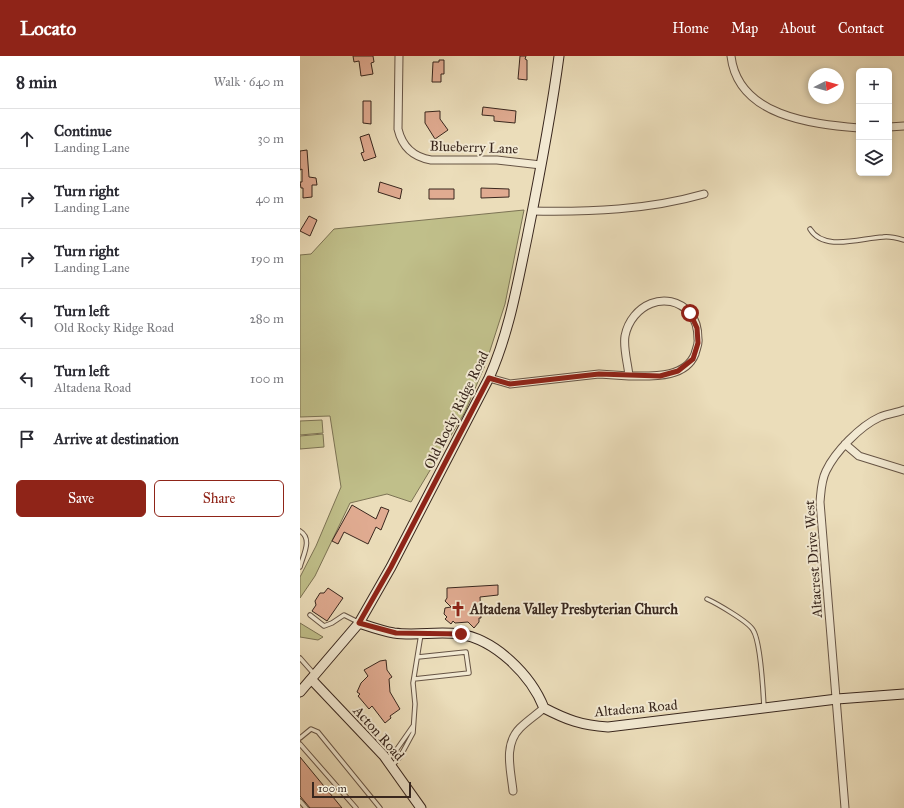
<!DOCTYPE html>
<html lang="en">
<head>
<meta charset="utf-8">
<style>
	body { margin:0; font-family:"IM FELL Great Primer",serif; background:#f7f7f7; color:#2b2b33 }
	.controls { position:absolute; right:12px; top:12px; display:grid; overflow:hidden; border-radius:6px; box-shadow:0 2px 6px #0003 }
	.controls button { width:36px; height:36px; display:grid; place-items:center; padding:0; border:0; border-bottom:1px solid #e1e1e2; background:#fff; color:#2b2b33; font:20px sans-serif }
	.compass { position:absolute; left:508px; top:12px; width:36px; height:36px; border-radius:50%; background:#fff; box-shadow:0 2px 6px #0003; rotate:84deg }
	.scale { position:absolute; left:12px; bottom:10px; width:99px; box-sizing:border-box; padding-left:4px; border:2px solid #39271e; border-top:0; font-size:11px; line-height:14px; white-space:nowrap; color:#39271e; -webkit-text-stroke:3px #f2e9d2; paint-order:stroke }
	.stop { position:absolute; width:12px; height:12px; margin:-9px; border:3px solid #8f2418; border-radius:50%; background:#fff }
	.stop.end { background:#8f2418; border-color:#fff; box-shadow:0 1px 4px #0008 }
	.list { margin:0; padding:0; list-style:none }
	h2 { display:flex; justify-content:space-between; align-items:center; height:52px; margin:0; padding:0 16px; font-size:17px }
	h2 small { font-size:13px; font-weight:400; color:#7c7c81 }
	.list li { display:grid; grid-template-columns:26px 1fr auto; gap:12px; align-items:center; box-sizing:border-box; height:60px; padding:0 16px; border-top:1px solid #e1e1e2 }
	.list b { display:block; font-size:15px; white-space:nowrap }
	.list p { margin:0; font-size:13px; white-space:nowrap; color:#7c7c81 }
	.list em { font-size:13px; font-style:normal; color:#7c7c81 }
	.actions { display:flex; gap:8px; padding:12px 16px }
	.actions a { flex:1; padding:9px 0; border:1px solid #8f2418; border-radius:6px; text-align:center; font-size:14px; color:#8f2418 }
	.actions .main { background:#8f2418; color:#fff }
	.icon { flex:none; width:22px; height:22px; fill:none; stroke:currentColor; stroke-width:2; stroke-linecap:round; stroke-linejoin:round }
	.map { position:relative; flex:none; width:604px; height:752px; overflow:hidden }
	header { display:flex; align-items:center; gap:24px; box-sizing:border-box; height:56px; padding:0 20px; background:#8f2418; color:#fff }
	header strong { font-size:19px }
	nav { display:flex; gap:22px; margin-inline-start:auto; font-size:14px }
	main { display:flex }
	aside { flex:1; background:#fff }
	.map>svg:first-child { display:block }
	.green { fill:#c0bf8a; stroke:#7c7354 }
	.building { fill:#e0ab91; stroke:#39271e }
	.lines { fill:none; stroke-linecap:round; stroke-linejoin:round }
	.lane-casing { stroke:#665445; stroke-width:5.5 }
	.street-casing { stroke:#665445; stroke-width:9 }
	.secondary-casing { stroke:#39271e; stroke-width:11 }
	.lane { stroke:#f2e9d2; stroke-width:3.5 }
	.street { stroke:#f2e9d2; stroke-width:7 }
	.secondary { stroke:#f2e9d2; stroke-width:9 }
	.route { stroke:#8f2418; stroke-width:5 }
	.labels { text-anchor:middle; stroke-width:4; stroke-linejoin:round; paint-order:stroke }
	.street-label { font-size:14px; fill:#39271e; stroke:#f2e9d2 }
	.poi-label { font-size:14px; font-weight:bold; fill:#39271e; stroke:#f2e9d2; text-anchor:start }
</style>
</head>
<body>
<header>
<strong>Locato</strong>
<nav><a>Home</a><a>Map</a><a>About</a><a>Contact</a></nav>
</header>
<main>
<aside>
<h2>8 min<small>Walk · 640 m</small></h2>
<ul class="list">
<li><svg class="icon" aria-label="ahead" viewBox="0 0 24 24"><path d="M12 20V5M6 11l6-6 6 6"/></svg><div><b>Continue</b><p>Landing Lane</p></div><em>30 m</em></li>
<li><svg class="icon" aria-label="right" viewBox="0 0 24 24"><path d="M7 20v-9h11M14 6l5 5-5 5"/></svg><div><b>Turn right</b><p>Landing Lane</p></div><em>40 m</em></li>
<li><svg class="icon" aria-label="right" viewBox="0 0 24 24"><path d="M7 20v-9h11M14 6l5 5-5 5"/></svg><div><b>Turn right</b><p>Landing Lane</p></div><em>190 m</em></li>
<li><svg class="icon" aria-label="left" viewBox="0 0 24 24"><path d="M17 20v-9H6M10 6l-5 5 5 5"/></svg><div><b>Turn left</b><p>Old Rocky Ridge Road</p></div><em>280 m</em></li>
<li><svg class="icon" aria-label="left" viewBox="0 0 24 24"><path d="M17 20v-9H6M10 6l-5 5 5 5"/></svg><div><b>Turn left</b><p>Altadena Road</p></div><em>100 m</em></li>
<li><svg class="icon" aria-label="arrive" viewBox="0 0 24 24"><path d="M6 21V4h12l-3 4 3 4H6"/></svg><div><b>Arrive at destination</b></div></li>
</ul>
<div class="actions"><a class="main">Save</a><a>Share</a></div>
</aside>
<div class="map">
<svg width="604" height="752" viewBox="0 0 604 752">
	<rect width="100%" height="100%" fill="#ebddba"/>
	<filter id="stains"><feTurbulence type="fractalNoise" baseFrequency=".005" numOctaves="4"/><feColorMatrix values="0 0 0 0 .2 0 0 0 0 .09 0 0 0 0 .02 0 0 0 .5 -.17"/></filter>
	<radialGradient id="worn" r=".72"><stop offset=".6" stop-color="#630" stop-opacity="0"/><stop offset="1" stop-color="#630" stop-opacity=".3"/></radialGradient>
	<path class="green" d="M224 154 205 248 186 307 165 356 111 446 87 438 50 447 15 520 0 542V521L16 490 41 431 30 360 0 361V199L11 198 34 173Z
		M22 364 23 377 0 379V365Z
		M23 378 24 391 0 393V380Z
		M0 567 23 581 18 584 0 581Z"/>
	<path class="building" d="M53 0H73L74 6 71 7 73 18 61 20 59 5 54 6Z
		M220 0H226L225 3 227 4V24L218 23Z
		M139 4H144V18H141V26H132L133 6H139Z
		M63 45H71V68L63 67Z
		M183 51 216 55 215 67 194 65V60L182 59Z
		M140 55V63L148 74 135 83 125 67V56Z
		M69 78 76 101 64 105 61 97 64 96 60 81Z
		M7 94 9 121 16 122 17 129H12V141L3 142V132H1L0 126H2V113L0 114V95Z
		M80 126 102 133 100 143 78 136Z
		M181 132 209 133V141L181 142Z
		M129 133H154V143H129Z
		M9 160 17 164 10 180 0 175Z
		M52 449 76 463 81 451 89 454 81 474 76 471 68 488 44 476 38 488 32 485Z
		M198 529V539L180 541 181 562H179V566L174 572 168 566 155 567 153 565 151 568 145 563 147 561 144 558 145 552 151 551 145 545 147 542V532Z
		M28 532 43 542 27 565 12 555 16 549 15 545 20 537H24Z
		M86 604 87 614 92 621 89 623 90 636 100 653 90 660 91 662 85 667 72 650 69 653 58 640 60 638 57 636 61 627 68 620 64 614 80 605Z
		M0 701 42 752H10L0 740Z"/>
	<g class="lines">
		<g class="lane-casing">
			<path id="lane" d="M510 173C524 196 561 182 583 181 590 180 597 182 604 184
				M0 475C13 483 3 499 0 511
				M407 543C416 547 449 566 453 574 461 586 463 634 464 651
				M10 559 24 570 32 567 44 559 58 566
				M0 602 15 619
				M114 623 169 617 166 596 118 601
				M0 682 11 673 18 676 80 752
				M0 688 56 752
				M87 703 97 693 113 670
				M92 710 100 701 113 677 115 648 113 627 121 578
				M0 745 6 752"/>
		</g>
		<g class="street-casing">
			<path id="street" d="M99 0 98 73C102 90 113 101 131 104H197L241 109
				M431 0C438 60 511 68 559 72
				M589 71 604 70
				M232 155C290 156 348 154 404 138
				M189 322 210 328 299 318 329 320C328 308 323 292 325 280 331 249 367 232 390 257 396 264 398 274 398 283 399 288 396 293 395 298 385 323 351 320 329 320
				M545 388 559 400 604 414
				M213 735C211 715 203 689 220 672 227 665 236 659 244 652
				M545 752 520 446C521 436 521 425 526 415 535 396 560 370 580 361 587 358 596 357 604 354"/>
		</g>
		<g class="secondary-casing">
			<path id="secondary" d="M59 567C71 571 82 575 94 577 116 580 138 575 159 578 195 583 231 619 244 652 267 664 281 669 308 671L537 643 604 638
				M12 624 84 700 121 752
				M0 636 59 567 91 511 189 322C209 277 217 230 227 182 239 122 251 61 259 0"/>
		</g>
		<use href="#lane" class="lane"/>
		<use href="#street" class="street"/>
		<use href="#secondary" class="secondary"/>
	</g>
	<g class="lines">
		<path class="route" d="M161 578 96 577 59 567 91 511 189 322 210 328 299 318 360 320 378 315 393 303 398 287 397 272 390 257"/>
	</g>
	<defs>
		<g id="church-bare" transform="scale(1.2)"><path d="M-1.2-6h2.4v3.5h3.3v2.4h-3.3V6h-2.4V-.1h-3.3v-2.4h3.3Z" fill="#8f2418" stroke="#f2e9d2" stroke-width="2.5" paint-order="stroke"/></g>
	</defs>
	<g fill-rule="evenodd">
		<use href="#church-bare" x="158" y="553"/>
	</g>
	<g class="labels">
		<g class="street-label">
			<text transform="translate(174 91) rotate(2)" y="5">Blueberry Lane</text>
			<text transform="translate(156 354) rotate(-64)" y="5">Old Rocky Ridge Road</text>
			<text transform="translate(513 503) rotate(-94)" y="5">Altacrest Drive West</text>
			<text transform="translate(336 652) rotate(-5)" y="5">Altadena Road</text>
			<text transform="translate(79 677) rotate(48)" y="5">Acton Road</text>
		</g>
		<g class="poi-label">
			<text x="170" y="558">Altadena Valley Presbyterian Church</text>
		</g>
	</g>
	<rect width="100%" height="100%" filter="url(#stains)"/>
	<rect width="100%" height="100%" fill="url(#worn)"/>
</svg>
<div class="controls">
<button>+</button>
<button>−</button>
<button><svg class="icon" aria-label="layers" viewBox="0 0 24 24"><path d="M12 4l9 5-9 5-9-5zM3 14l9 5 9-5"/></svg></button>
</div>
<svg class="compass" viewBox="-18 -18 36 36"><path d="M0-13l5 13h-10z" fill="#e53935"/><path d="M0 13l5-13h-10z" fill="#7c7c81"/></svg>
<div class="scale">100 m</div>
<div class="stop" style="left:390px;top:257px"></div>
<div class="stop end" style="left:161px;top:578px"></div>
</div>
</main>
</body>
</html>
